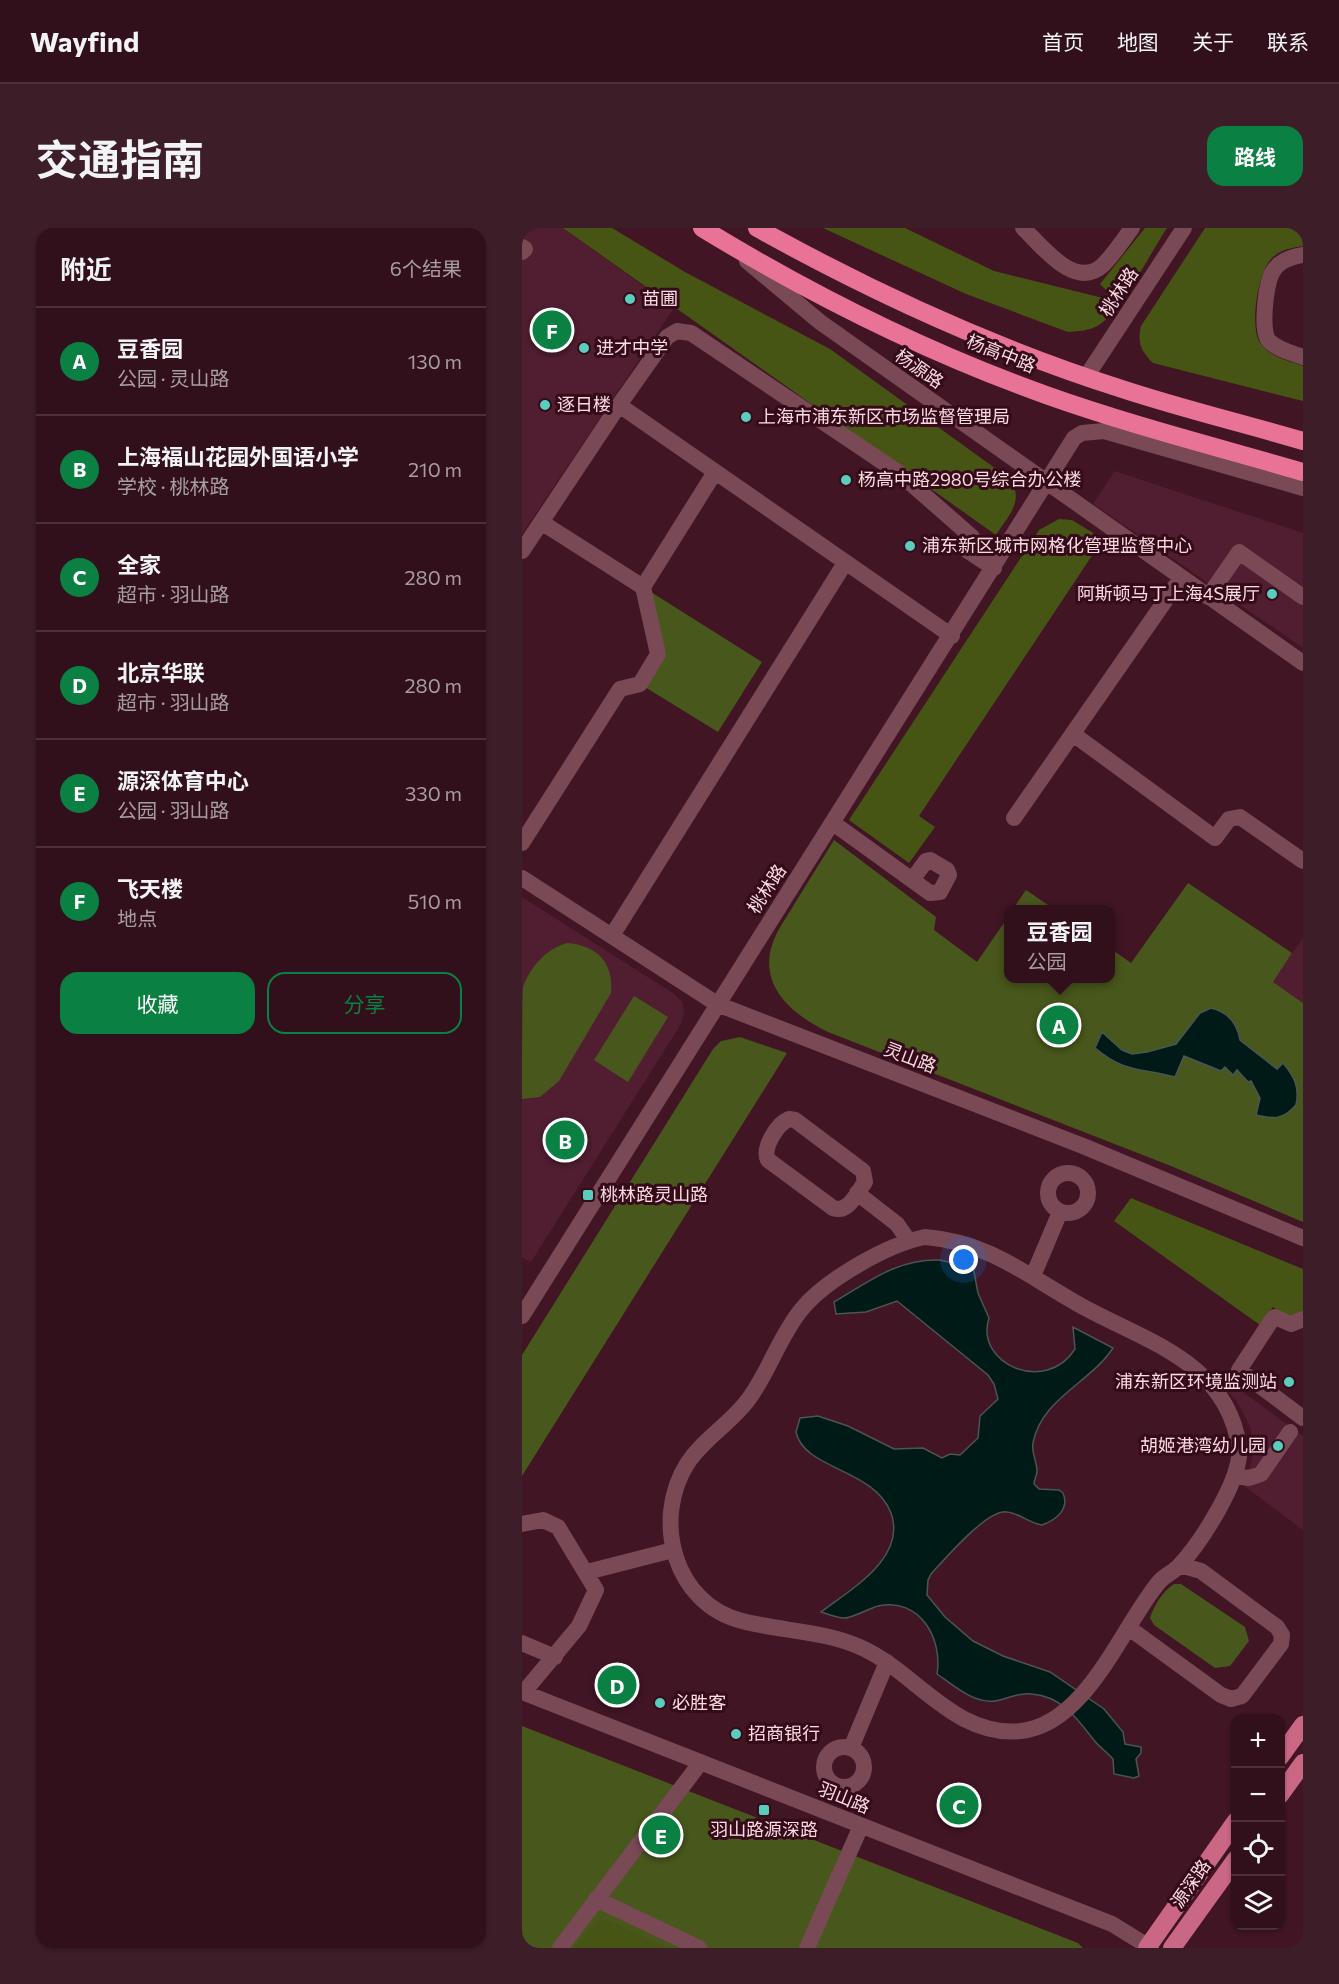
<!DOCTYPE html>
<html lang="zh">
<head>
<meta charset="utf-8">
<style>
	body { margin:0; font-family:Commissioner,"Noto Sans SC",sans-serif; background:#3d1e28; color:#f1f3f6 }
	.controls { position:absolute; right:18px; bottom:18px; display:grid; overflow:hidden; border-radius:12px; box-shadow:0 2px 4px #0004 }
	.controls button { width:54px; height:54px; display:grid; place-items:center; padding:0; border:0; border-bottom:2px solid #4c303a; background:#31101b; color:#f1f3f6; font:30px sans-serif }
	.you { position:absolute; left:442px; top:1032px; width:21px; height:21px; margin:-15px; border:4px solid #fff; border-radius:50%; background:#1a73e8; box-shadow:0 0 0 9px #1a73e833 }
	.badge { display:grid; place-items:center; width:39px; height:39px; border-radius:50%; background:#0b8043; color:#fff; font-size:20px; font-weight:700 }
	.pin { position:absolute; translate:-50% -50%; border:3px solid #fff; box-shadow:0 2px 6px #0006 }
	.popup { position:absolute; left:482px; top:677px; width:111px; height:78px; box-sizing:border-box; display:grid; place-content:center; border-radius:12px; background:#31101b; filter:drop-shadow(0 2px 4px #0005); font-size:20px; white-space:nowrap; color:#a89da3 }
	.popup b { font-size:22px; color:#f1f3f6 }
	.popup::after { content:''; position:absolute; left:50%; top:100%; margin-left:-12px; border:12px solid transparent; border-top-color:#31101b }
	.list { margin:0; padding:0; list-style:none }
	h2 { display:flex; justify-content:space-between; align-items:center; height:78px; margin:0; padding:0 24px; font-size:26px }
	h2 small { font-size:20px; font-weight:400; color:#a89da3 }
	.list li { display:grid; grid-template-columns:39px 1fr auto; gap:18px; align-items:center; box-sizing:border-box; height:108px; padding:0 24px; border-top:2px solid #4c303a }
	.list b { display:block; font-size:22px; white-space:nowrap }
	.list p { margin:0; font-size:20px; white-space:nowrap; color:#a89da3 }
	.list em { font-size:20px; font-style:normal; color:#a89da3 }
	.actions { display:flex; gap:12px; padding:18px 24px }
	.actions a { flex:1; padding:14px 0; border:2px solid #0b8043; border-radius:18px; text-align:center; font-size:21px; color:#0b8043 }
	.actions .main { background:#0b8043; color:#fff }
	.icon { flex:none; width:33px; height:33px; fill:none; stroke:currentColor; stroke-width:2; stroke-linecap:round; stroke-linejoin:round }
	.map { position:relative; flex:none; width:781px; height:1720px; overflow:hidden; border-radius:18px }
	header { display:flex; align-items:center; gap:36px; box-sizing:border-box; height:84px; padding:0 30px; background:#31101b; border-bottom:2px solid #4c303a }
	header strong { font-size:28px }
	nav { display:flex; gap:33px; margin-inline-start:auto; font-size:21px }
	.intro { display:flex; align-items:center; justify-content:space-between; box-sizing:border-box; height:144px; padding:0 36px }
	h1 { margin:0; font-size:42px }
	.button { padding:15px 27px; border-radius:18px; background:#0b8043; color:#fff; font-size:21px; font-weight:700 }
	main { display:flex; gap:36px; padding:0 36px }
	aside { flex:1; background:#31101b; border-radius:18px; box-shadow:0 2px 4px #0004 }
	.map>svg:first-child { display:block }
	.built { fill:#501e30 }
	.green { fill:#48571b }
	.forest { fill:#465514 }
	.water { fill:#001b17; stroke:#4b5554; stroke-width:1.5 }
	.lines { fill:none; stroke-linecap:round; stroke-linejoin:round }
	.minor { stroke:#794956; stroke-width:16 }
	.major { stroke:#c96785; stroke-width:18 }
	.highway { stroke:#e87397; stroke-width:18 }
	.poi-dot { fill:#5acebd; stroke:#350b1a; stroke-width:2 }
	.labels { text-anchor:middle; stroke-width:6; stroke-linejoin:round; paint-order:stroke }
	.street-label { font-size:18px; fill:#fadbe2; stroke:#350b1a }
	.poi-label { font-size:18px; fill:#fadbe2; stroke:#350b1a; text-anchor:start }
</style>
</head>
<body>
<header>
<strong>Wayfind</strong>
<nav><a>首页</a><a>地图</a><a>关于</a><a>联系</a></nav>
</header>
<div class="intro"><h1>交通指南</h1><a class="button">路线</a></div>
<main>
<aside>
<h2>附近<small>6个结果</small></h2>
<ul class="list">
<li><span class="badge">A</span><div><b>豆香园</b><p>公园 · 灵山路</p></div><em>130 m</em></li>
<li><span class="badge">B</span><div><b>上海福山花园外国语小学</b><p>学校 · 桃林路</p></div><em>210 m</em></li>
<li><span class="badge">C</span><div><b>全家</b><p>超市 · 羽山路</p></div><em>280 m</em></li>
<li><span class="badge">D</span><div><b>北京华联</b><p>超市 · 羽山路</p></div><em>280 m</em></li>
<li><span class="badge">E</span><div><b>源深体育中心</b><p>公园 · 羽山路</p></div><em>330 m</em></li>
<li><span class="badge">F</span><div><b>飞天楼</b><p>地点</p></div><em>510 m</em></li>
</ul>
<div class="actions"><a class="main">收藏</a><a>分享</a></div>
</aside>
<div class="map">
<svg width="781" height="1720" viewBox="0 0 781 1720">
	<rect width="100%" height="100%" fill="#411524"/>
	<path class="built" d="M0 0H41L152 80 0 306Z
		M593 243 781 305V420L571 276Z
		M0 669 151 765 160 774 162 784 159 796 9 1034 0 1029Z
		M781 710V775L750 754Z
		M702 1150 781 1208V1302L721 1257 731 1228 729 1201 715 1173 698 1156Z"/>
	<path class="green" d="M121 359 240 434 196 504 118 456 136 426Z
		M312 612 414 689 412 702 455 734 486 689V750H588V720L609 735 666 655 770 725 751 754 781 775V994L649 938 306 804C267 785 232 754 254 707 259 696 267 686 273 675 286 654 299 633 312 612Z
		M504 662 532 681H491Z
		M45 715C75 717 92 735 89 765L37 853 18 869 0 871C0 850 0 773 1 759 9 738 24 721 45 715Z
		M112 768 146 789 106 854 72 832Z
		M218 809 265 825 0 1248V1127L191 821 199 813Z
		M652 1356H659L723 1399 727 1413 708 1438 693 1440 632 1397 628 1390C632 1377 641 1363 652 1356Z
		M0 1498 556 1715 561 1720H0Z"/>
	<path class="forest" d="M41 0H90L163 44 308 121 488 251C503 273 486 288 474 307Z
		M301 0H383L472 43 581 70 586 64 578 56 623 0H645C629 24 599 83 577 97 567 103 557 103 546 104L444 66Z
		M683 0H781V18C770 20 760 21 751 29 736 42 728 95 737 113 745 128 766 133 781 138V173L631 135C619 123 615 115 619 98Z
		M537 291 550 292 581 311 397 588 413 599 387 635 327 592 517 302Z
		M609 970 781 1041V1084L766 1089 751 1079 738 1097 592 993Z
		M79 1692 87 1693 145 1720H52L71 1696Z"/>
	<path class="water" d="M689 780C706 784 715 794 718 812L755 841 761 835C772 848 778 859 774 877 761 892 752 891 734 887L738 870 729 853 726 854 715 842 711 847 703 839 699 843 662 828 653 849C618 840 603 845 573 820L580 804 600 822 610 826 625 824 654 816 678 785Z
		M417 1032 451 1039 456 1065 467 1090C452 1136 524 1167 553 1121L551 1099 591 1120C568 1155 519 1171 511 1215 509 1225 515 1233 515 1243 515 1248 512 1251 512 1256L517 1261 537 1262 541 1265C548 1281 534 1292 520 1297 507 1295 497 1285 485 1284 465 1281 422 1332 409 1346L406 1352 405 1367 423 1389 451 1413 481 1428 528 1444 582 1481 601 1504 603 1516 619 1519V1525L614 1531 617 1548 612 1550 592 1546 591 1531C585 1524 577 1519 571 1511 555 1490 539 1468 510 1466 496 1464 486 1471 473 1473 452 1476 431 1457 415 1446 421 1411 398 1369 356 1378 348 1380 328 1391 322 1390 315 1390 306 1386 299 1384 329 1361 385 1330 369 1285 352 1240 282 1242 274 1204L278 1190 296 1188 326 1198 372 1221 401 1220 420 1230 428 1226 438 1227 456 1210 458 1188 476 1171 472 1156 466 1147 375 1073 344 1084 314 1086 312 1074C348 1053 375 1031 417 1032Z"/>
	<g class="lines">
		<path class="minor" d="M501 0C520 18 553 63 581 37 592 26 601 12 610 0
			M0 19 3 21 0 24
			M781 27C769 29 756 33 750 45 744 57 738 103 747 113 756 122 770 125 781 129
			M225 33 298 94 781 435
			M564 149 662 0
			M19 294 121 359
			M0 323 97 177
			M686 369 717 324 781 369
			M430 408 97 177 145 109 155 103 169 105 377 245 450 309 443 321 472 340
			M551 506 693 610 707 591 718 589 781 633
			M492 590 659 350
			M311 595 408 665 418 664 427 647 425 642 408 632 404 633 390 652
			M0 615 98 461 118 456 136 426 121 359 193 244
			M0 650 195 776 561 918 781 1010
			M91 706 323 335
			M267 891 273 892 341 943 343 954C335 965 326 986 311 980L246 932C240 920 255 896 267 891Z
			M526 965a20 20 0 1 1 40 0a20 20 0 1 1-40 0Z
			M335 965 375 996 386 1012
			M403 1009C466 1014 503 1046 556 1076 619 1112 705 1132 717 1219 721 1250 678 1316 656 1339 650 1345 643 1347 637 1354 600 1398 565 1496 499 1503 432 1510 393 1443 338 1419 302 1403 259 1403 220 1393 152 1376 130 1292 165 1236 181 1211 208 1196 226 1172 247 1144 257 1109 279 1082 303 1052 366 1016 403 1009Z
			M511 1048 538 984
			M0 1088 552 210 560 205 582 203 781 260
			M781 1091 769 1096 753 1089 749 1093 717 1142 781 1190
			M713 1248 727 1250 739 1246 768 1204
			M0 1296 21 1292 36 1299 74 1362 57 1398 2 1464
			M65 1344 151 1322
			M607 1400 699 1467 709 1471 720 1468 759 1416 760 1407 755 1399 679 1343 658 1337
			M0 1415 33 1429
			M0 1464 590 1696 629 1720
			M302 1539a20 20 0 1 1 40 0a20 20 0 1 1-40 0Z
			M329 1520 365 1434
			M74 1671 177 1720
			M38 1720 179 1534
			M285 1720 339 1598"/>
		<path class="major" d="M758 1529 781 1497
			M758 1567 781 1535
			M625 1720 714 1593
			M650 1720 714 1631"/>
		<path class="highway" d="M180 0C288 66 404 124 524 167 608 197 695 219 781 244
			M235 0C350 64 472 120 597 160 657 180 720 195 781 213"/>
	</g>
	<g class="poi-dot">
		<circle cx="108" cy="71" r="6"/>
		<circle cx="62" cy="120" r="6"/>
		<circle cx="23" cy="177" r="6"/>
		<circle cx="224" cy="189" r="6"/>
		<circle cx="324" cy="252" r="6"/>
		<circle cx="388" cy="318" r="6"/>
		<circle cx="750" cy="366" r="6"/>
		<rect x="60" y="961" width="12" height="12" rx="3"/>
		<circle cx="767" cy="1154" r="6"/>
		<circle cx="756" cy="1218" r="6"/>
		<circle cx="138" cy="1475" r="6"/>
		<circle cx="214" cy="1506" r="6"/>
		<rect x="236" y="1576" width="12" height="12" rx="3"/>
	</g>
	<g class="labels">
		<g class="street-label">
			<text transform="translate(597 64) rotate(-57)" y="6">桃林路</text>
			<text transform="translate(479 126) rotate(22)" y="6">杨高中路</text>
			<text transform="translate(397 141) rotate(35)" y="6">杨源路</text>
			<text transform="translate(245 661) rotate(-57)" y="6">桃林路</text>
			<text transform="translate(388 830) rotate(21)" y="6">灵山路</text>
			<text transform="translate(322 1570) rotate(22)" y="6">羽山路</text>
			<text transform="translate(669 1656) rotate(-55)" y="6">源深路</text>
		</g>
		<g class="poi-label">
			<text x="120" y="77">苗圃</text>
			<text x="74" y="126">进才中学</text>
			<text x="35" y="183">逐日楼</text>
			<text x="236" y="195">上海市浦东新区市场监督管理局</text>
			<text x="336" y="258">杨高中路2980号综合办公楼</text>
			<text x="400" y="324">浦东新区城市网格化管理监督中心</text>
			<text x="738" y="372" text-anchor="end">阿斯顿马丁上海4S展厅</text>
			<text x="78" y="973">桃林路灵山路</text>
			<text x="755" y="1160" text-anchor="end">浦东新区环境监测站</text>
			<text x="744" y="1224" text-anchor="end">胡姬港湾幼儿园</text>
			<text x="150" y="1481">必胜客</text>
			<text x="226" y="1512">招商银行</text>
			<text x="242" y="1608" text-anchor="middle">羽山路源深路</text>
		</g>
	</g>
</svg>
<div class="controls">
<button>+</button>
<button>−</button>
<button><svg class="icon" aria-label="locate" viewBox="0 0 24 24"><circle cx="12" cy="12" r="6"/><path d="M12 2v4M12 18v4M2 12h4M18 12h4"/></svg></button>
<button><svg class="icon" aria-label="layers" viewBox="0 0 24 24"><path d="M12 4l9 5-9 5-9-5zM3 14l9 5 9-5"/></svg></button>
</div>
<div class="you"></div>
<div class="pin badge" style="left:537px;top:797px">A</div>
<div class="popup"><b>豆香园</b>公园</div>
<div class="pin badge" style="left:43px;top:912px">B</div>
<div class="pin badge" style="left:437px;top:1577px">C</div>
<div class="pin badge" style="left:95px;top:1457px">D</div>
<div class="pin badge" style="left:139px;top:1607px">E</div>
<div class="pin badge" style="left:30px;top:102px">F</div>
</div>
</main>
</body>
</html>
